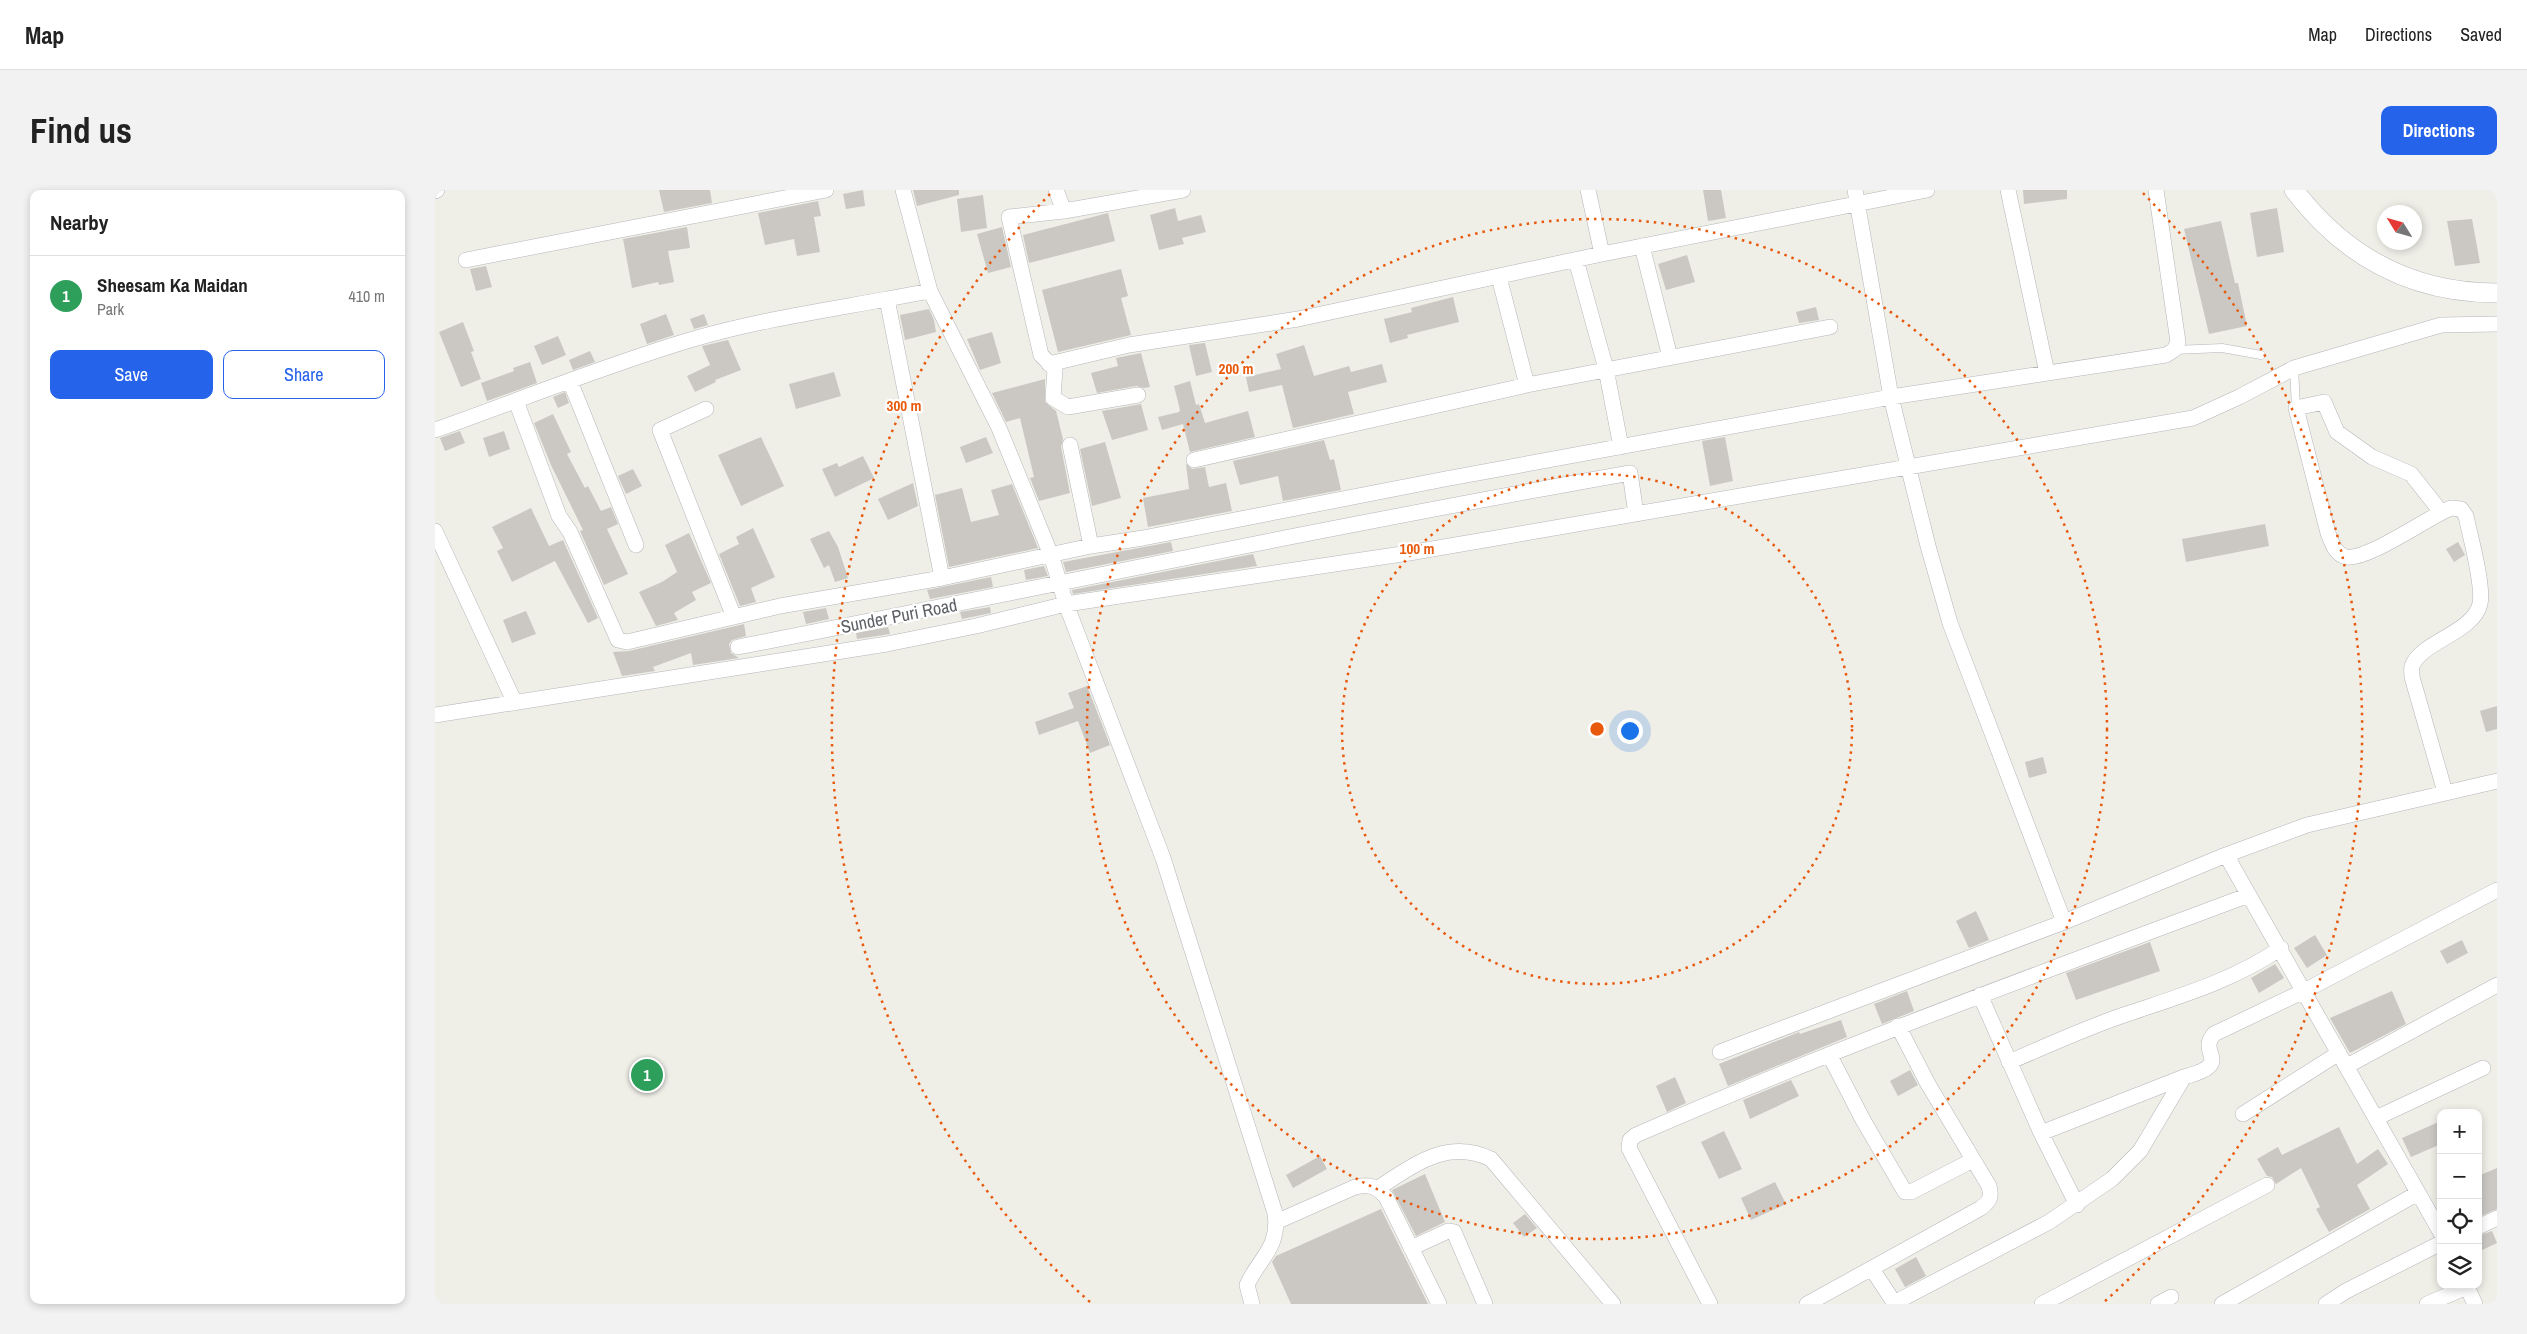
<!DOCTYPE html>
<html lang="en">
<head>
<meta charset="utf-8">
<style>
	body { margin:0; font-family:"Archivo Narrow",sans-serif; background:#f2f2f2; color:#222 }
	.controls { position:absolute; right:15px; bottom:15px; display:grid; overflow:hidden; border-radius:10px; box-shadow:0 2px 8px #0003 }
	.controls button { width:45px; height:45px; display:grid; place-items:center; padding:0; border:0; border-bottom:1px solid #e0e0e0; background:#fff; color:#222; font:25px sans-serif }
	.compass { position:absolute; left:1942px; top:15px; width:45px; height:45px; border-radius:50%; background:#fff; box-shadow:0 2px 8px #0003; rotate:307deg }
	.you { position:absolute; left:1194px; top:540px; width:18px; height:18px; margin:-12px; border:4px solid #fff; border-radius:50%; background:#1a73e8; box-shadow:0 0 0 8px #1a73e833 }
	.badge { display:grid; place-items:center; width:32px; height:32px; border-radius:50%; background:#2563eb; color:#fff; font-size:16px; font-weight:700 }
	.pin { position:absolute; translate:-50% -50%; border:2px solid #fff; box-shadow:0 1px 5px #0006 }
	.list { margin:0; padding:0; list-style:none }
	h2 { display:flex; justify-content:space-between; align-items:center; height:65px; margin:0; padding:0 20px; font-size:21px }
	h2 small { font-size:16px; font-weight:400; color:#767676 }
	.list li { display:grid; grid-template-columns:32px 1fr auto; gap:15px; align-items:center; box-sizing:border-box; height:80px; padding:0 20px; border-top:1px solid #e0e0e0 }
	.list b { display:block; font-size:19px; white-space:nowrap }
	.list p { margin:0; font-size:16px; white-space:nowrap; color:#767676 }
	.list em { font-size:16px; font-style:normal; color:#767676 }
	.actions { display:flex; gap:10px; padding:15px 20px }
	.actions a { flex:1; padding:11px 0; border:1px solid #2563eb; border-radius:10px; text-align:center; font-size:18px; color:#2563eb }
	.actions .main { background:#2563eb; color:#fff }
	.icon { flex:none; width:28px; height:28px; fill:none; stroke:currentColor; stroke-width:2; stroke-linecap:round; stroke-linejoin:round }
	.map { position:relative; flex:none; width:2062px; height:1114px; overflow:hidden; border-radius:10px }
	header { display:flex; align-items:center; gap:30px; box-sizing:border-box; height:70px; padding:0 25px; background:#fff; border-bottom:1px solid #e0e0e0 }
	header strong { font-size:24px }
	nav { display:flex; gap:28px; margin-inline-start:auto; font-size:18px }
	.intro { display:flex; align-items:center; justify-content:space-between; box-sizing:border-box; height:120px; padding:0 30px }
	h1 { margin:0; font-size:35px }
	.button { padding:12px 22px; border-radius:10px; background:#2563eb; color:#fff; font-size:18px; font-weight:700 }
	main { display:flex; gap:30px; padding:0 30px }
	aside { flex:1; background:#fff; border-radius:10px; box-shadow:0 2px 8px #0003 }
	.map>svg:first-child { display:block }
	.building { fill:#cbc8c4 }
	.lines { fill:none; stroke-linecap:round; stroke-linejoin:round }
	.service-casing { stroke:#b4b6ba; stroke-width:9 }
	.minor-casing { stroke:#b4b6ba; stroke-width:16 }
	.tertiary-casing { stroke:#b4b6ba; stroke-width:20 }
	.service { stroke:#fff; stroke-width:8 }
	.minor { stroke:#fff; stroke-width:15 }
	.tertiary { stroke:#fff; stroke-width:19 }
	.ring { fill:none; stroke:#e8590c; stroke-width:2.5; stroke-dasharray:2.5 5 }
	.labels { text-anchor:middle; stroke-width:4.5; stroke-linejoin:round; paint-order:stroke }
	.street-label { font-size:18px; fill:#5e6166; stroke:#fff }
	.centre { fill:#e8590c; stroke:#fff; stroke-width:2.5 }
	.ring-label { font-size:15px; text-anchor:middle; font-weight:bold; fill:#e8590c; stroke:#fff; stroke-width:4.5; stroke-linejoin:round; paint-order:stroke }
</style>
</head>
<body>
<header>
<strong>Map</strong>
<nav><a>Map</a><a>Directions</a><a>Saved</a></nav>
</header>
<div class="intro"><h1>Find us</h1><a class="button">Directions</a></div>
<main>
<aside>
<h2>Nearby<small></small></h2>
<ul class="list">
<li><span class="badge" style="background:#2e9e5b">1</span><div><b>Sheesam Ka Maidan</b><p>Park</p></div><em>410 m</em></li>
</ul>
<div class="actions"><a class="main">Save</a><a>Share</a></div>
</aside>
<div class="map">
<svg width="2062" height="1114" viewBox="0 0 2062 1114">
	<rect width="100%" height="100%" fill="#efeee7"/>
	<path class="building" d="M224 0H275L277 13 229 22Z
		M428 0 430 16 411 19 408 4Z
		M478 0H524V5L482 16Z
		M1268 0H1286L1291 28 1273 31Z
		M1588 0H1632V9L1589 14Z
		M548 5 552 38 526 42 522 9Z
		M383 11 386 26 379 27 385 62 362 66 359 49 330 55 323 23Z
		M740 18 743 31 766 25 771 42 747 48 749 54 724 60 715 25Z
		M1842 18 1849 62 1822 67 1815 23Z
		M673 23 680 51 594 73 588 45Z
		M2037 29 2045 73 2020 76 2012 31Z
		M1786 31 1800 93H1803L1812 136 1774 144 1749 39Z
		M252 37 255 58 233 61 239 92 224 95 223 92 197 98 188 49Z
		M567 37 576 77 553 83 542 44Z
		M1252 65 1260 92 1231 100 1223 74Z
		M51 76 57 97 41 101 35 79Z
		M686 79 693 106 686 108 696 145 623 162 607 100Z
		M1018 107 1024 132 972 145 973 148 955 153 949 129 977 122 976 118Z
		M1381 117 1384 130 1364 133 1361 122Z
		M494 119 499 130 501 142 470 150 465 125Z
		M231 124 239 145 212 154 205 134Z
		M269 124 273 135 259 139 255 129Z
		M28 132 39 161 36 162 46 189 26 197 4 142Z
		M557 142 566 173 545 180 532 149Z
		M123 146 131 165 107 175 99 156Z
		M293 150 306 180 280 190 281 192 260 202 252 186 275 175 267 156Z
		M770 153 777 182 761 186 754 155Z
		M869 155 879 186 914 176 916 182 947 174 952 192 913 202 919 224 858 238 847 195 814 202 811 187 846 179 841 164Z
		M155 161 160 172 138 180 134 170Z
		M706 163 715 197 709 198 701 196 662 203 656 183 683 176 681 168Z
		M95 172 102 193 52 211 46 193 79 181 78 178Z
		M399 182 406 206 361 219 354 194Z
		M610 189V212L621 221 628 249 626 257 635 303 604 311 595 288 599 287 585 228 571 232 557 203Z
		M755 191 761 215 764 214 770 233 813 221 820 247 755 262 748 234 727 240 723 227 744 222 745 220 739 196Z
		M130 202 134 213 123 218 118 207Z
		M706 214 713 240 677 250 667 221Z
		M118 224 136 262 132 264 150 298 153 296 166 321 176 317 183 334 172 339 193 384 169 395 145 341 148 340 116 275 99 233Z
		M25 241 30 253 10 261 5 248Z
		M69 241 75 259 54 267 48 248Z
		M326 247 349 296 306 316 283 265Z
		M551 247 558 263 531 273 525 257Z
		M1290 247 1298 291 1275 296 1267 251Z
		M889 250 895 270 899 269 906 300 848 311 843 286 805 295 798 271Z
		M670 252 686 308 657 316 645 259Z
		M428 266 439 288 400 307 387 279 402 273 404 277Z
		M751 274 757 279 770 277 774 297 791 293 797 321 713 337 708 308 754 299Z
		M198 279 207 296 191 304 183 286Z
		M478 293 483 316 453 330 443 309Z
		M577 294 603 358 514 377 500 305 527 298 536 332 564 325 556 300Z
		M96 318 114 356 128 350 163 428 153 433 120 371 77 392 62 361 68 358 57 337Z
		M1830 334 1834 356 1751 372 1747 349Z
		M318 338 340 387 316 398 321 412 305 416 284 364 304 354 301 347Z
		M394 341 403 357 413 388 400 392 394 375 389 378 375 349Z
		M254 343 276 393 257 402 261 410 239 423 243 430 221 436 204 402 227 392 242 382 230 355Z
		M736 352 738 361 631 382 628 372Z
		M2023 352 2030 365 2019 372 2011 359Z
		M818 364 822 376 638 404 637 400Z
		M609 376 613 386 591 390 589 380Z
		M556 387 558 397 495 409 492 400Z
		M555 417 556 423 527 429 525 422Z
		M391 418 394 429 371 434 368 422Z
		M91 421 101 444 77 453 68 430Z
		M309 434 311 446 297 450 294 454 296 463 304 468 258 475 256 463 218 477 220 481 187 486 178 462 194 461Z
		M453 437 455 444 422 449 421 443Z
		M652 496 675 555 655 563 643 531 604 545 600 532 639 518 633 503Z
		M2062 516V539L2051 542 2045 521Z
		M1608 567 1612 583 1594 588 1590 572Z
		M1541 721 1554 750 1534 758 1521 731Z
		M1880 745 1892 765 1872 778 1859 758Z
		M2027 750 2033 763 2012 774 2005 761Z
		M1715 752 1725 781 1641 810 1631 783Z
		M1840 774 1849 788 1824 803 1816 788Z
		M1472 801 1479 821 1447 834 1439 814Z
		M1957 801 1971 834 1915 863 1895 828Z
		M1406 830 1412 847 1293 896 1284 874 1364 842 1365 844Z
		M1475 880 1483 895 1463 906 1455 891Z
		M1240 887 1251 913 1232 922 1221 896Z
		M1356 890 1364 906 1315 929 1308 910Z
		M2006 931V954L1976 967 1967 948Z
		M1904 937 1922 974 1943 959 1953 974 1922 995 1935 1019 1894 1042 1881 1019 1885 1017 1866 978 1841 994 1837 987 1832 986 1822 969 1843 957 1847 965Z
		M1289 941 1307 979 1284 989 1266 952Z
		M885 966 892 979 858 998 851 985Z
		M2062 978V1019L2043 1027V986Z
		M990 984 1010 1032 981 1046 957 1000Z
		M1340 992 1351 1014 1316 1030 1306 1008Z
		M946 1019 993 1114H856L837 1072 841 1066Z
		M1090 1024 1102 1038 1089 1047 1078 1033Z
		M2057 1041 2062 1053 2043 1062V1046Z
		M1481 1067 1491 1086 1470 1097 1460 1079Z"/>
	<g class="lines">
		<g class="service-casing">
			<path id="service" d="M1739 160 1787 158 1826 165
				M1859 178 1861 218"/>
		</g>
		<g class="minor-casing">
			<path id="minor" d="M468 0 495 101 564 238 616 365 631 414 728 668 840 1023C845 1058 824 1068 812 1095L817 1114
				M621 0 629 21
				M1153 0 1167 64
				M1420 0 1456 207 1493 356 1515 433 1629 732
				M1573 0 1612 183
				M0 1 2 0
				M1207 56 1235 167
				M31 70 391 0
				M1141 70 1171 179 1186 257
				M1064 87 1092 195
				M495 101 452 109 507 388
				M614 174 694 155 863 129 1167 64 1492 0
				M135 191 201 355
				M703 205 633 217 618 208 620 179 606 165 574 27 629 21 748 0
				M81 211 124 326 135 342 183 450 192 452 345 416 507 388 656 356 708 348 1010 289 1456 207 1731 165 1739 160 1743 152 1721 0
				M271 219 225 240 299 427
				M0 240C85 210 168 176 255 150 319 131 386 121 452 109
				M635 255 656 356
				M759 270 1092 195 1395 137
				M2006 322 1976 284 1937 267 1902 242 1889 212 1861 218 1893 343C1897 353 1900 364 1911 367 1932 371 1993 327 2016 318L2026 319 2031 326C2035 346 2049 395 2045 414 2038 443 1987 451 1977 476 1976 478 1977 484 1977 487L2010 602
				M0 341 80 513
				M303 457C600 399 896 336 1195 283L1201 324
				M0 525 452 454 541 436 631 414 974 363 1758 228 1804 207 1859 178 2006 135 2062 134
				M1791 665 2006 1043
				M1545 805 1606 943 1642 1015
				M1285 862 1629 732 1791 665 1872 635 2062 591
				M1395 866 1428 930 1470 1002H1476L1538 970
				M1574 872C1614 855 1654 836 1695 823 1748 805 1799 790 1846 758
				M1912 876 2062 795
				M1808 924 1904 863
				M1941 928 2048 878
				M1606 943 1749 887
				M943 998C979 975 1012 948 1056 969L1178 1114
				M841 1032 920 997C935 994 941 996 951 1007L1004 1114
				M2043 1037 2062 1028
				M976 1058 1013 1041 1019 1042 1050 1114
				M1437 1079 1460 1114
				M2031 1095 2040 1114
				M1459 1113 1614 1032 1677 989 1705 961 1749 887C1801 873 1761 864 1779 844L1869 801 2062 700
				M1275 1114 1194 958 1195 950 1201 945C1402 857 1608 782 1814 705
				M1372 1114 1546 1018C1555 1011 1557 1007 1554 996L1493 894 1463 836
				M1607 1114 1832 995
				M1723 1114 1736 1107
				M1787 1114 1983 1003
				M1891 1114 1911 1101 2006 1053
				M1992 1114 2032 1097"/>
		</g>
		<g class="tertiary-casing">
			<path id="tertiary" d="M1859 0C1910 67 1978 103 2062 103"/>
		</g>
		<use href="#service" class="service"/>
		<use href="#minor" class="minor"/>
		<use href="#tertiary" class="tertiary"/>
	</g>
	<g class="ring">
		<circle cx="1162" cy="539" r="255"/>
		<circle cx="1162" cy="539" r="510"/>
		<path d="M655 1112A765 765 0 0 1 616 3M1708 3A765 765 0 0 1 1669 1112"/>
	</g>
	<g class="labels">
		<g class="street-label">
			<text transform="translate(464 426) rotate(-11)" y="6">Sunder Puri Road</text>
		</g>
	</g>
	<circle cx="1162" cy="539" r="8" class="centre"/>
	<g class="ring-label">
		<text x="801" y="184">200 m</text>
		<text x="469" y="221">300 m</text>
		<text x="982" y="364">100 m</text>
	</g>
</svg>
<div class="controls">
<button>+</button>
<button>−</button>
<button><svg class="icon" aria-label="locate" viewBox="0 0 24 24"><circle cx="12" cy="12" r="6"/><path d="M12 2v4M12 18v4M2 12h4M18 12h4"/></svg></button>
<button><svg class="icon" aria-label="layers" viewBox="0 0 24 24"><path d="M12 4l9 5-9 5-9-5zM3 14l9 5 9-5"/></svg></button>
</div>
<svg class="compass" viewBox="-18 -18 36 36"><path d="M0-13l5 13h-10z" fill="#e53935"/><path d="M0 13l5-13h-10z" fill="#767676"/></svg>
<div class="you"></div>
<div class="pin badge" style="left:212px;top:885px;background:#2e9e5b">1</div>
</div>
</main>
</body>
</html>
